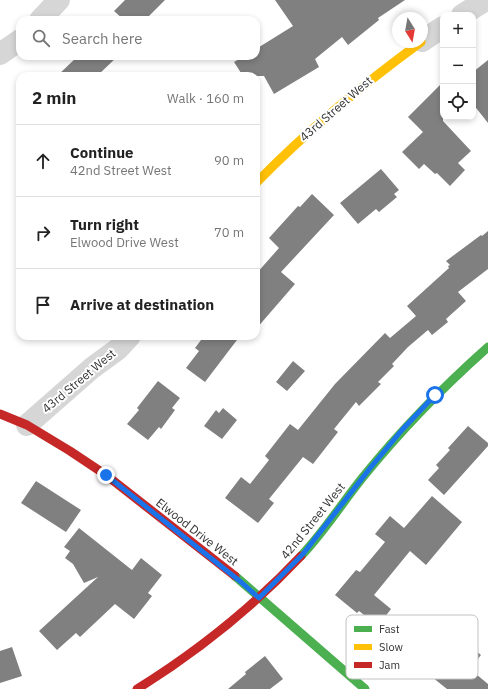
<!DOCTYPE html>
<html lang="en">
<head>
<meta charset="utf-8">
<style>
	body { margin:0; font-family:"IBM Plex Sans",sans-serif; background:#f2f2f2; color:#222 }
	.controls { position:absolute; right:12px; top:12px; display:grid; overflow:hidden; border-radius:8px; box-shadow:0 2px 6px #0003 }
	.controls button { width:36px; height:36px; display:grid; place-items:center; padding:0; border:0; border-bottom:1px solid #e0e0e0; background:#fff; color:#222; font:20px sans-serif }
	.compass { position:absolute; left:392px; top:12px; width:36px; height:36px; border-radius:50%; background:#fff; box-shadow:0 2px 6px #0003; rotate:169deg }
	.stop { position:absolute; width:12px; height:12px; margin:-9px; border:3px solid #1a73e8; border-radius:50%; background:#fff }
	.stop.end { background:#1a73e8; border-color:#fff; box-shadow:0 1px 4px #0008 }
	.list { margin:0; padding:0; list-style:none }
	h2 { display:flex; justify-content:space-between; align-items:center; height:52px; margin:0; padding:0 16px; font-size:17px }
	h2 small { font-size:13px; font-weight:400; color:#767676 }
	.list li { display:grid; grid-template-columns:26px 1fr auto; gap:12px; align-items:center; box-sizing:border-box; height:72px; padding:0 16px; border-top:1px solid #e0e0e0 }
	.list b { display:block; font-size:15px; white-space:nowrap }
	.list p { margin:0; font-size:13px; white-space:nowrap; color:#767676 }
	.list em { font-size:13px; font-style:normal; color:#767676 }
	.icon { flex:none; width:22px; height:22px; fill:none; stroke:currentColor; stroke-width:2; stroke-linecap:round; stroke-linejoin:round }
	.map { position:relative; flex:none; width:488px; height:689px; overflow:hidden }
	.search { position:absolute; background:#fff; box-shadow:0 2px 6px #0003; left:16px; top:16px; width:244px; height:44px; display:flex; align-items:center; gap:10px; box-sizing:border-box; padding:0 14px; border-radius:12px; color:#767676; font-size:15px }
	.panel { position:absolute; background:#fff; box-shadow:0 2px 6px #0003; left:16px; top:72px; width:244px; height:268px; border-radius:12px }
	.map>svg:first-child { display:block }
	.building { fill:#808080 }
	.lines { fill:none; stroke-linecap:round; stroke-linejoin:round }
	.street { stroke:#d6d6d6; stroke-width:22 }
	.fast { stroke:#4caf50; stroke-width:9 }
	.slow { stroke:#ffc107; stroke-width:9 }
	.jam { stroke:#c62828; stroke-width:9 }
	.route { stroke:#1a73e8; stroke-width:5 }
	.labels { text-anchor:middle; stroke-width:4; stroke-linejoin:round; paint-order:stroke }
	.street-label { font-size:12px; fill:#323232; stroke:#fff }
	.key { fill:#fff; stroke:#c2c2c2; stroke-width:1 }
	.key-label { font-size:11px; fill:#323232 }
</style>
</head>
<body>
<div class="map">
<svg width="488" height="689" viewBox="0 0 488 689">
	<rect width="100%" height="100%" fill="#fff"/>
	<path class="building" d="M125 0H165L145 20H124L114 11Z
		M275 0H405L378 18 379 20 348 45 342 37 315 59 319 67 274 94 264 76H243L234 62 244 56H256V49L293 26Z
		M78 56H118L97 76H57Z
		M488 60V123L473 104V72Z
		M443 82V121L471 151 458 163 465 170 450 186 437 173 435 174 424 164 419 169 402 152 423 132 408 117Z
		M381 169 399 190 394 194 397 197 379 212 376 209 358 224 340 203Z
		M312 194 334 215 281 272 295 284 256 329V274L279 248 269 238 298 206 300 207Z
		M488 231V269L458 292 466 301 446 319 448 322 432 335 428 330 408 347 392 364 394 366 378 382 381 384 359 406 356 402 334 429 338 432 313 464 303 457 269 499 274 503 258 523 225 498 241 477 250 484 269 460 265 456 290 424 298 430 335 384 385 333 390 338 416 316 407 306 449 268 448 266 450 265 446 261 481 235 482 236Z
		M204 336H240L205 382 186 368 199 351 195 348Z
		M293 361 305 371 287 391 276 382Z
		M158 381 180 398 172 408 175 410 161 429 159 427 148 440 127 424 139 410 137 408Z
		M223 408 237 420 222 439 204 426 216 410 219 413Z
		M468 426 488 443V446L444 495 428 480 439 468 436 465 450 450 448 448Z
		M36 481 81 510 66 532 21 503Z
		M432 496 462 522 426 565 410 551 374 595 391 609 378 626 359 611 357 613 335 595 356 570 360 572 385 542 375 534 390 516 404 528Z
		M79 528 132 570 141 558 162 575 148 593 152 596 134 619 115 604 80 637 76 633 57 650 39 631 98 577 84 583 73 564 65 558 70 551 64 547Z
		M461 638 481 655 470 669 488 684V689H447L432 677 449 656 447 655Z
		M12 647 22 676 0 683V651Z
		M265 656 283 679 270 689H228L246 674 245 672Z"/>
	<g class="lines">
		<path class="street" d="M462 15 486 0
			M40 20 59 0
			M422 41 443 27
			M0 54 20 40
			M27 425 92 368 118 349 130 336"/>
		<path class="fast" d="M301 556C324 532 342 503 363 477 401 430 443 387 488 347
			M235 576 365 689"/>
		<path class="slow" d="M256 183C307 131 362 85 421 42"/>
		<path class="jam" d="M0 414 27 425 70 451 106 475 235 576
			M137 689C198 651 252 608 301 556"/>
	</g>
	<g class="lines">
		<path class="route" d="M106 475 241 582 259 598 303 554 371 467 402 430 435 395"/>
	</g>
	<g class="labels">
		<g class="street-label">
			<text transform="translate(336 109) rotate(-41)" y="4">43rd Street West</text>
			<text transform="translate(79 381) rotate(-40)" y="4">43rd Street West</text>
			<text transform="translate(313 521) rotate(-51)" y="4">42nd Street West</text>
			<text transform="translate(197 532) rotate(38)" y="4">Elwood Drive West</text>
		</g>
	</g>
	<rect x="346" y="615" width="132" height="64" rx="6" class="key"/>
	<rect x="354" y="626" width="18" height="6" fill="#4caf50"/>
	<rect x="354" y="644" width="18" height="6" fill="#ffc107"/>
	<rect x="354" y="662" width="18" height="6" fill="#c62828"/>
	<g class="key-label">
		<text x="379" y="633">Fast</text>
		<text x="379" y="651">Slow</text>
		<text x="379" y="669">Jam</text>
	</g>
</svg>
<div class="controls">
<button>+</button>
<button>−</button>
<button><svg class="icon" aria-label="locate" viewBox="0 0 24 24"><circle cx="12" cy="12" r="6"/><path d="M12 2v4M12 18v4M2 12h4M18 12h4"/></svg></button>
</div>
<svg class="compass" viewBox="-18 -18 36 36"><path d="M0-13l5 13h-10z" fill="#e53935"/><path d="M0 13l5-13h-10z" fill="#767676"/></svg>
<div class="stop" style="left:435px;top:395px"></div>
<div class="stop end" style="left:106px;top:475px"></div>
<div class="search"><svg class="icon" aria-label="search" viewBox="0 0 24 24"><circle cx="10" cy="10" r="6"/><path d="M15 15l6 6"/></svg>Search here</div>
<section class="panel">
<h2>2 min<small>Walk · 160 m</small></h2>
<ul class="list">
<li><svg class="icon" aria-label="ahead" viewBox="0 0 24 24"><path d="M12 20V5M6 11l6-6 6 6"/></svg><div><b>Continue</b><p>42nd Street West</p></div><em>90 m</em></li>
<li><svg class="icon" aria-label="right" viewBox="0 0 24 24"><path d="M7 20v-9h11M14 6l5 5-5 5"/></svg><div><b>Turn right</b><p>Elwood Drive West</p></div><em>70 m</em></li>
<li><svg class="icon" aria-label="arrive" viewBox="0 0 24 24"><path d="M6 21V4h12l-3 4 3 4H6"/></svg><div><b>Arrive at destination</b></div></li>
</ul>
</section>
</div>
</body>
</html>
